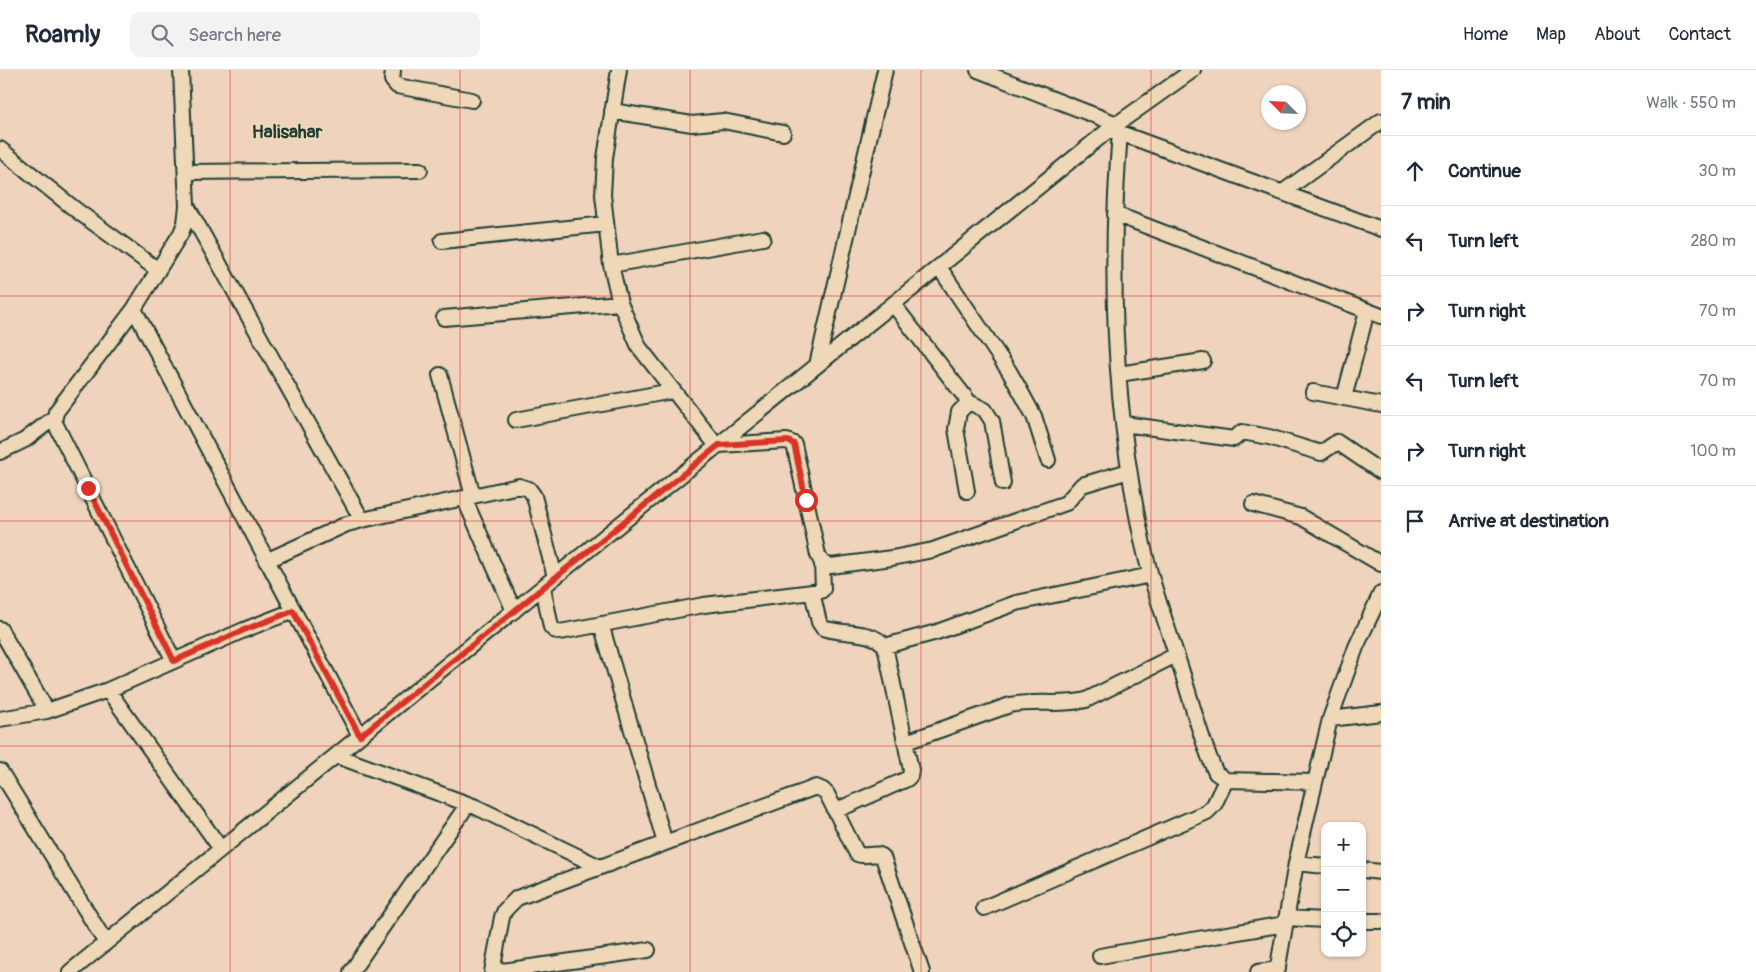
<!DOCTYPE html>
<html lang="en">
<head>
<meta charset="utf-8">
<style>
	body { margin:0; font-family:Pangolin,sans-serif; background:#f2f2f3; color:#1f2937 }
	.controls { position:absolute; right:15px; bottom:15px; display:grid; overflow:hidden; border-radius:10px; box-shadow:0 1px 4px #0004 }
	.controls button { width:45px; height:45px; display:grid; place-items:center; padding:0; border:0; border-bottom:1px solid #e0e1e3; background:#fff; color:#1f2937; font:25px sans-serif }
	.compass { position:absolute; left:1261px; top:15px; width:45px; height:45px; border-radius:50%; background:#fff; box-shadow:0 1px 4px #0004; rotate:294deg }
	.stop { position:absolute; width:15px; height:15px; margin:-11px; border:4px solid #d93025; border-radius:50%; background:#fff }
	.stop.end { background:#d93025; border-color:#fff; box-shadow:0 1px 5px #0008 }
	.list { margin:0; padding:0; list-style:none }
	h2 { display:flex; justify-content:space-between; align-items:center; height:65px; margin:0; padding:0 20px; font-size:21px }
	h2 small { font-size:16px; font-weight:400; color:#747a83 }
	.list li { display:grid; grid-template-columns:32px 1fr auto; gap:15px; align-items:center; box-sizing:border-box; height:70px; padding:0 20px; border-top:1px solid #e0e1e3 }
	.list b { display:block; font-size:19px; white-space:nowrap }
	.list em { font-size:16px; font-style:normal; color:#747a83 }
	.icon { flex:none; width:28px; height:28px; fill:none; stroke:currentColor; stroke-width:2; stroke-linecap:round; stroke-linejoin:round }
	.map { position:relative; flex:none; width:1381px; height:902px; overflow:hidden }
	header { display:flex; align-items:center; gap:30px; box-sizing:border-box; height:70px; padding:0 25px; background:#fff; border-bottom:1px solid #e0e1e3 }
	header strong { font-size:24px }
	nav { display:flex; gap:28px; margin-inline-start:auto; font-size:18px }
	.search { width:350px; height:45px; background:#f2f2f3; display:flex; align-items:center; gap:12px; box-sizing:border-box; padding:0 18px; border-radius:10px; color:#747a83; font-size:19px }
	main { display:flex }
	aside { flex:1; background:#fff }
	.map>svg:first-child { display:block }
	.lines { fill:none; stroke-linecap:round; stroke-linejoin:round }
	.minor-casing { stroke:#1f3d34; stroke-width:18 }
	.minor { stroke:#eed8b7; stroke-width:14 }
	.route { stroke:#d93025; stroke-width:6 }
	.grid { fill:none; stroke:#d62828; stroke-width:1; stroke-opacity:0.55 }
	.labels { text-anchor:middle; stroke-width:5; stroke-linejoin:round; paint-order:stroke }
	.district-label { font-size:19px; font-weight:bold; fill:#1f3d34; stroke:#eed8b7 }
</style>
</head>
<body>
<header>
<strong>Roamly</strong>
<div class="search"><svg class="icon" aria-label="search" viewBox="0 0 24 24"><circle cx="10" cy="10" r="6"/><path d="M15 15l6 6"/></svg>Search here</div>
<nav><a>Home</a><a>Map</a><a>About</a><a>Contact</a></nav>
</header>
<main>
<div class="map">
<svg width="1381" height="902" viewBox="0 0 1381 902">
	<rect width="100%" height="100%" fill="#efd3bd"/>
	<filter id="ink" filterUnits="userSpaceOnUse"><feTurbulence type="fractalNoise" baseFrequency=".02" numOctaves="2"/><feDisplacementMap in="SourceGraphic" scale="10" xChannelSelector="R" yChannelSelector="G"/><feConvolveMatrix kernelMatrix="1 2 1 2 8 2 1 2 1" color-interpolation-filters="sRGB"/></filter>
	<g filter="url(#ink)">
		<g class="lines">
			<g class="minor-casing">
				<path id="minor" d="M393 0 392 10 397 16 472 30
					M619 0 605 88 603 125 611 195 620 233 639 277 717 376
					M978 0 1117 54
					M612 41 692 54 723 51 783 63
					M1112 60 1381 159
					M1120 62C1109 197 1113 333 1141 465 1150 511 1167 555 1181 599 1192 632 1201 672 1216 703L1226 710 1315 712
					M0 79 76 140 158 200
					M187 102 420 100
					M1283 122 1381 51
					M187 136 362 450
					M1115 144 1381 246
					M442 171 606 154
					M611 195 763 168
					M939 197 1009 301 1022 324 1034 346 1048 390
					M893 234 969 332 985 340 992 351 1003 413
					M134 239 360 666
					M444 248 620 233
					M817 295 885 0
					M1119 304 1203 291
					M440 305 473 426
					M1313 322 1381 335
					M1344 328 1367 241
					M53 349 174 591
					M516 350 672 321
					M1124 354 1234 369 1242 362 1269 367 1321 383 1337 372 1381 402
					M719 375 787 371 794 374 818 485 822 493 831 496 892 488 933 480 1066 433 1082 415 1129 401
					M0 382 25 370 55 347 56 342 134 239 181 163 185 153 187 136 181 0
					M967 421 956 359 959 342 969 332
					M464 428 514 541
					M1253 434 1301 447 1381 494
					M266 491 347 454 362 450 519 416 529 419 534 426 555 507
					M543 517 551 557 554 560 560 562 704 535 821 521 823 519 822 493
					M812 522 819 552 823 558C842 565 871 559 885 576L911 700 910 706 907 709 835 741
					M601 554 665 773
					M0 559 47 641
					M885 576 937 562 1016 533 1151 505
					M108 620 221 779
					M0 649 47 641 108 620 244 560 293 541
					M1330 649 1381 643
					M906 672 1010 635C1035 630 1062 636 1086 630L1176 585
					M337 686 476 737 600 797
					M0 701 106 873
					M1296 793 1325 796
					M1362 800 1381 802
					M984 838 1207 742 1214 735 1226 710
					M1286 848 1325 850
					M1362 851H1381
					M1100 886 1285 854
					M70 902 603 468 1110 59 1193 0
					M351 902 468 734
					M492 902 502 847 505 840 517 828 816 717 823 720 827 724 857 784C865 788 876 781 883 787L922 902
					M495 902 648 880
					M1258 902 1278 899
					M1277 902 1296 793 1330 649 1356 577 1381 523"/>
			</g>
			<use href="#minor" class="minor"/>
		</g>
	</g>
	<g class="lines" filter="url(#ink)">
		<path class="route" d="M88 418 174 591 244 560 293 541 360 666 719 375 788 371 794 374 806 430"/>
	</g>
	<path class="grid" d="M230 0V902M460 0V902M690 0V902M921 0V902M1151 0V902M0 226H1381M0 451H1381M0 676H1381"/>
	<g class="labels">
		<g class="district-label">
			<text x="287" y="68">Halisahar</text>
		</g>
	</g>
</svg>
<div class="controls">
<button>+</button>
<button>−</button>
<button><svg class="icon" aria-label="locate" viewBox="0 0 24 24"><circle cx="12" cy="12" r="6"/><path d="M12 2v4M12 18v4M2 12h4M18 12h4"/></svg></button>
</div>
<svg class="compass" viewBox="-18 -18 36 36"><path d="M0-13l5 13h-10z" fill="#e53935"/><path d="M0 13l5-13h-10z" fill="#747a83"/></svg>
<div class="stop" style="left:806px;top:430px"></div>
<div class="stop end" style="left:88px;top:418px"></div>
</div>
<aside>
<h2>7 min<small>Walk · 550 m</small></h2>
<ul class="list">
<li><svg class="icon" aria-label="ahead" viewBox="0 0 24 24"><path d="M12 20V5M6 11l6-6 6 6"/></svg><div><b>Continue</b></div><em>30 m</em></li>
<li><svg class="icon" aria-label="left" viewBox="0 0 24 24"><path d="M17 20v-9H6M10 6l-5 5 5 5"/></svg><div><b>Turn left</b></div><em>280 m</em></li>
<li><svg class="icon" aria-label="right" viewBox="0 0 24 24"><path d="M7 20v-9h11M14 6l5 5-5 5"/></svg><div><b>Turn right</b></div><em>70 m</em></li>
<li><svg class="icon" aria-label="left" viewBox="0 0 24 24"><path d="M17 20v-9H6M10 6l-5 5 5 5"/></svg><div><b>Turn left</b></div><em>70 m</em></li>
<li><svg class="icon" aria-label="right" viewBox="0 0 24 24"><path d="M7 20v-9h11M14 6l5 5-5 5"/></svg><div><b>Turn right</b></div><em>100 m</em></li>
<li><svg class="icon" aria-label="arrive" viewBox="0 0 24 24"><path d="M6 21V4h12l-3 4 3 4H6"/></svg><div><b>Arrive at destination</b></div></li>
</ul>
</aside>
</main>
</body>
</html>
